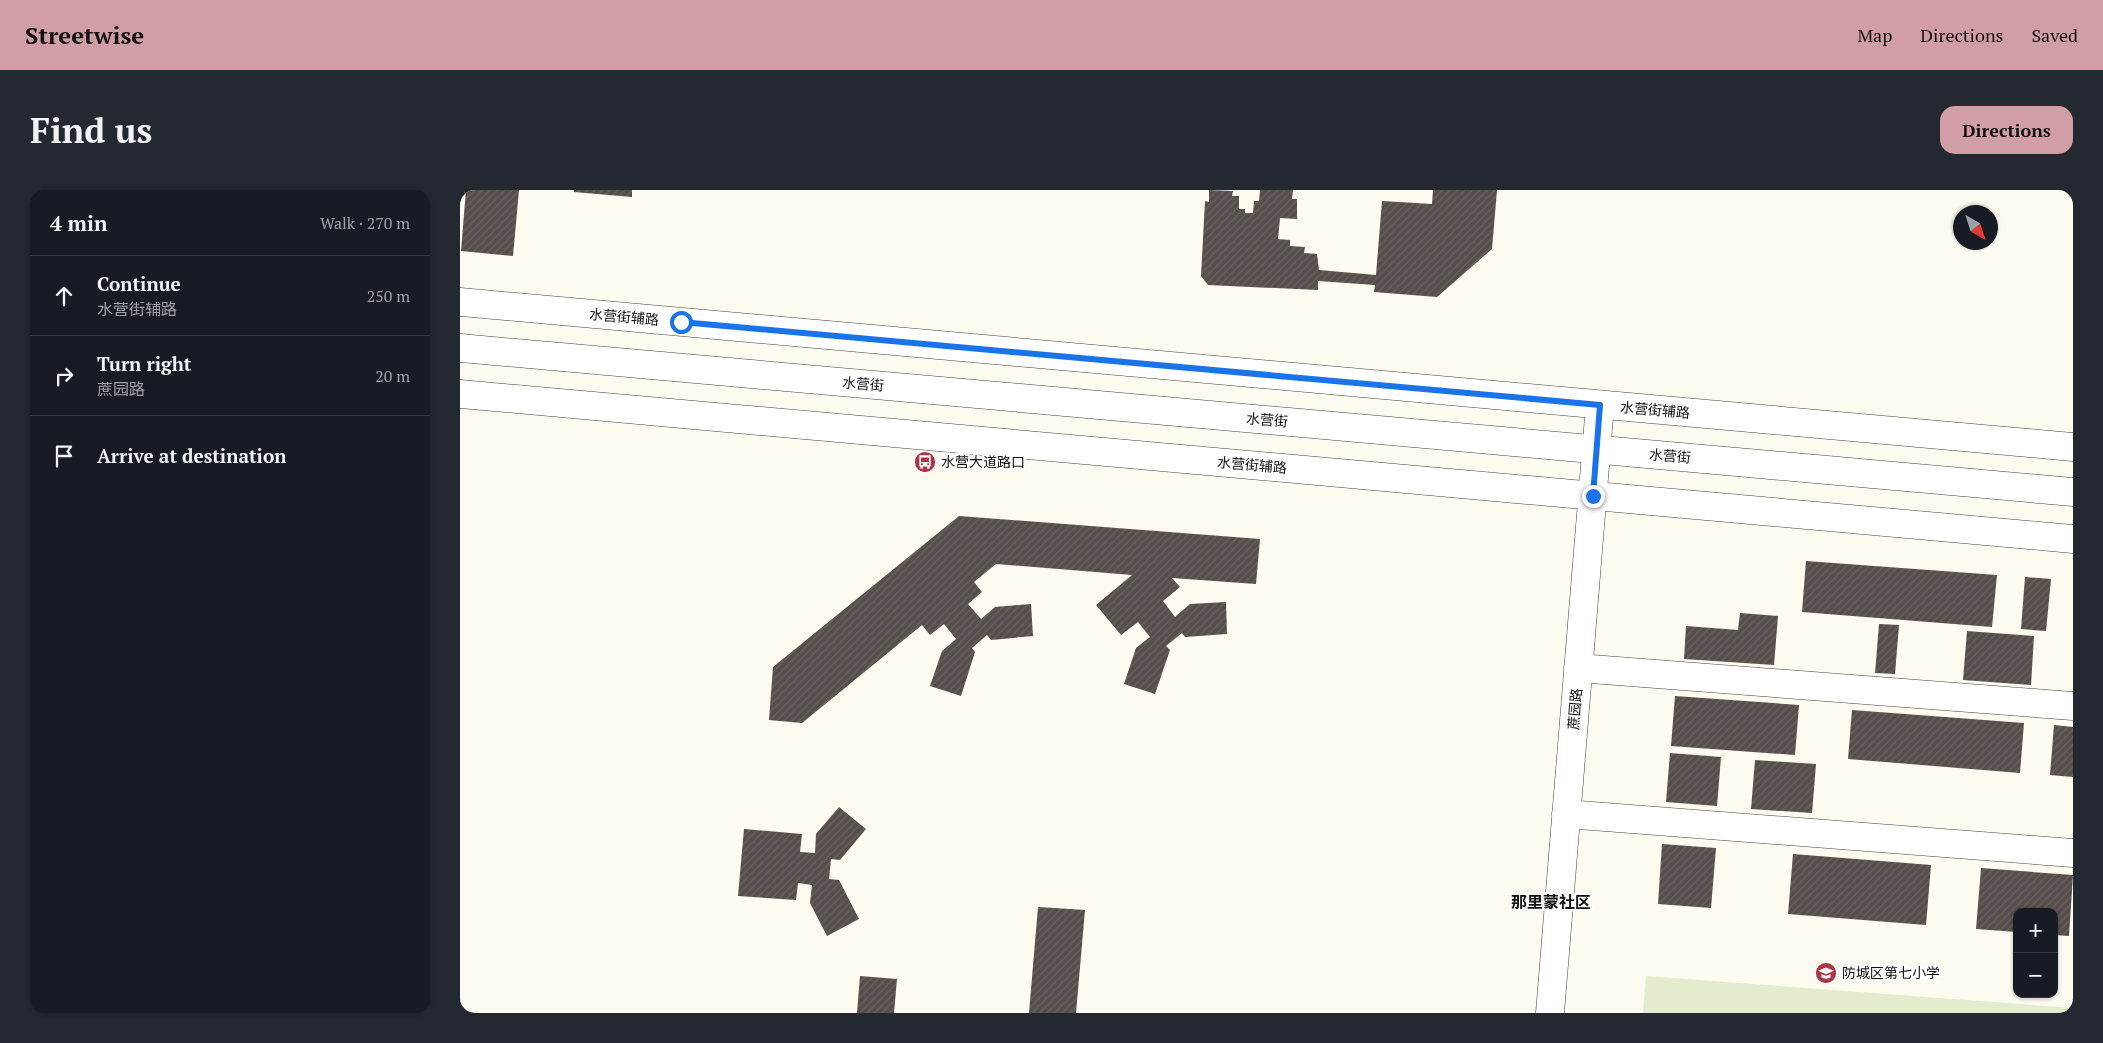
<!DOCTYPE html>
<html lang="en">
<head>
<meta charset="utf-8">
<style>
	body { margin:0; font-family:"PT Serif","Noto Sans SC",serif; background:#242831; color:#f1f3f6 }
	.controls { position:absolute; right:15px; bottom:15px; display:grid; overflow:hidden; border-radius:10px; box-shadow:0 1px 4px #0004 }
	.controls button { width:45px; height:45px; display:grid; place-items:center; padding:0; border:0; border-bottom:1px solid #363941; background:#171b24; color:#f1f3f6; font:25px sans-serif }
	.compass { position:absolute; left:1493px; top:15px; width:45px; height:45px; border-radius:50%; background:#171b24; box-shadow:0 1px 4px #0004; rotate:141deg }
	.stop { position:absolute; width:15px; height:15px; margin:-11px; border:4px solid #1a73e8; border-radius:50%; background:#fff }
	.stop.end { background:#1a73e8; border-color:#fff; box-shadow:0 1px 5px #0008 }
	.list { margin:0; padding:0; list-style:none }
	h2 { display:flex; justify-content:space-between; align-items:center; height:65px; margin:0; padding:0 20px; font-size:21px }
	h2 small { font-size:16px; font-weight:400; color:#9ea1a6 }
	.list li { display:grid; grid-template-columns:32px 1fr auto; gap:15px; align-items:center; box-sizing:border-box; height:80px; padding:0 20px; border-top:1px solid #363941 }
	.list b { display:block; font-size:19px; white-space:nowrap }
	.list p { margin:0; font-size:16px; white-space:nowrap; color:#9ea1a6 }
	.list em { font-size:16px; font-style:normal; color:#9ea1a6 }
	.icon { flex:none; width:28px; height:28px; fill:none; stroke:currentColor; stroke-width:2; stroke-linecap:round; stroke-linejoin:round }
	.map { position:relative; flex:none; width:1613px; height:823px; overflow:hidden; border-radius:15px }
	header { display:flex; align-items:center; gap:30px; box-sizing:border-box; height:70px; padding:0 25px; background:#d29ea6; color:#111 }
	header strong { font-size:24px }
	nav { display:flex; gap:28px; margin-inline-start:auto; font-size:18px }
	.intro { display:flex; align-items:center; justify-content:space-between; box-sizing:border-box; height:120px; padding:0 30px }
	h1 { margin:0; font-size:35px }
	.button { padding:12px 22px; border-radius:15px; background:#d29ea6; color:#111; font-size:18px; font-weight:700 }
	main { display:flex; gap:30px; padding:0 30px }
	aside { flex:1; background:#171b24; border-radius:15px; box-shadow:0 1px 4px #0004 }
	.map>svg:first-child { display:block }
	.pitch { fill:#e4ecce }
	.building { fill:url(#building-hatch) }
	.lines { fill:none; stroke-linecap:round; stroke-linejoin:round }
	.minor-casing { stroke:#414141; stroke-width:29 }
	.minor { stroke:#fff; stroke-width:28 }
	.route { stroke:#1a73e8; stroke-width:6 }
	.labels { text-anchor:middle; stroke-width:5; stroke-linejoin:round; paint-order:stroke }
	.street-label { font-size:14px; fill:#0e0e0e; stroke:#fff }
	.poi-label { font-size:14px; fill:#0e0e0e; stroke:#fff; text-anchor:start }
	.quarter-label { font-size:16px; font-weight:bold; fill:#0e0e0e; stroke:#fff }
</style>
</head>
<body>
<header>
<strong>Streetwise</strong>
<nav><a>Map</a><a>Directions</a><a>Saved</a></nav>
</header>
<div class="intro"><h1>Find us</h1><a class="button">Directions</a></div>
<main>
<aside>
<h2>4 min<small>Walk · 270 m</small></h2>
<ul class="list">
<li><svg class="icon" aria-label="ahead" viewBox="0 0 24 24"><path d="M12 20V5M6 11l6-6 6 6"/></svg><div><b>Continue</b><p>水营街辅路</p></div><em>250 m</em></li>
<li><svg class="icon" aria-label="right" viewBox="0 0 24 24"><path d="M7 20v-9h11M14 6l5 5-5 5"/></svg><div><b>Turn right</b><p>蔗园路</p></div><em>20 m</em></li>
<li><svg class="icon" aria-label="arrive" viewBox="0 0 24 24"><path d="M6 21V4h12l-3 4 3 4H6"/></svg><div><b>Arrive at destination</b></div></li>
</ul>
</aside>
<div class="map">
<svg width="1613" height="823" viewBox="0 0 1613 823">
	<defs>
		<pattern id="building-hatch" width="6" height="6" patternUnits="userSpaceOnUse" patternTransform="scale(1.25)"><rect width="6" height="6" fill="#554e4b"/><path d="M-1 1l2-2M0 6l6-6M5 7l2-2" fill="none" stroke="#696361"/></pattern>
	</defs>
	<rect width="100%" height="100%" fill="#fdfaf0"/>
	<path class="pitch" d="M1186 786 1613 818V823H1183Z"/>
	<path class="building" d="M6 0H59L53 66 1 61Z
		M114 0H172V7L114 2Z
		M749 0 773 1 772 6H779V19H785V23H793L794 11H799L800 0H833L832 9H837V29L820 28 818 49 830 50V56L845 57 844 63 857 64 859 80 916 85 922 11 972 14 973 0H1037L1032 59 977 107 914 102 915 95 858 91V100L748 95 741 86 745 11 749 12Z
		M499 326 800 349 796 394 712 388 720 397 703 411 715 427 730 414 766 412 767 444 725 447 722 443 706 456 710 460 695 504 664 494 676 458 690 447 678 432 661 445 636 415 672 385 536 374 514 392 522 402 508 414 521 429 535 417 571 414 573 446 531 450 527 445 512 458 515 462 501 506 470 496 482 461 496 449 484 434 470 445 462 435 342 533 309 530 313 477Z
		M1346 371 1537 385 1532 437 1342 422Z
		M1565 387 1591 389 1586 441 1561 439Z
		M1280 423 1318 426 1314 475 1224 469 1226 436 1278 440Z
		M1419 434 1439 435 1435 484 1415 483Z
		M1507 441 1574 446 1571 495 1503 490Z
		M1215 506 1339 515 1335 565 1211 556Z
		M1392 520 1564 533 1560 583 1388 569Z
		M1594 535 1613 537V587L1590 585Z
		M1210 563 1261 567 1257 616 1206 612Z
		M1295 570 1356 574 1352 623 1291 619Z
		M379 617 406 639 380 670 371 669 369 689 379 690 399 729 367 746 350 713 352 695 338 693 336 710 278 706 284 639 342 644 340 662 355 663 356 644Z
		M1202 654 1256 658 1251 718 1198 714Z
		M1333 664 1471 675 1466 735 1328 724Z
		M1521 678 1613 685 1609 746 1594 745V722H1557V742L1516 739Z
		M578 717 625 720 616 823H569Z
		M400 786 437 789 434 823H397Z"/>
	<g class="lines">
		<g class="minor-casing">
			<path id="minor" d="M0 112 1613 257
				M0 158 1613 302
				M0 204 1613 349
				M1118 478 1613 516
				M1106 624 1613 663
				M1090 823 1140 215"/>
		</g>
		<use href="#minor" class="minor"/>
	</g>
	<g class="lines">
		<path class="route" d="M221 132 1140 215 1133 306"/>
	</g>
	<defs>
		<g id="bus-disc" transform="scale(1.125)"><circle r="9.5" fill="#ad3645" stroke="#fff"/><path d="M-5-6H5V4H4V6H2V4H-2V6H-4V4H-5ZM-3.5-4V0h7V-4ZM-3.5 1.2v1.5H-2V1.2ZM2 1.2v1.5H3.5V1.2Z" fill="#fff"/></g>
		<g id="school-disc" transform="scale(1.125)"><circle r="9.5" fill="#ad3645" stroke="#fff"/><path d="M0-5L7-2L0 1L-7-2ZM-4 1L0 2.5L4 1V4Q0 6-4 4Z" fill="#fff"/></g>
	</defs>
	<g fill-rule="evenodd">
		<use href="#bus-disc" x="465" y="272"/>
		<use href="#school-disc" x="1366" y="783"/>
	</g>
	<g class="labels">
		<g class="street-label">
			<text transform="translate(164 127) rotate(5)" y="5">水营街辅路</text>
			<text transform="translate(403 194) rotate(5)" y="5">水营街</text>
			<text transform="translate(1195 220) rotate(5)" y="5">水营街辅路</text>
			<text transform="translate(807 230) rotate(5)" y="5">水营街</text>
			<text transform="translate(1210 266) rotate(5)" y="5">水营街</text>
			<text transform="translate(792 275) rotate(5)" y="5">水营街辅路</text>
			<text transform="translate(1115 519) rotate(-85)" y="5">蔗园路</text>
		</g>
		<g class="poi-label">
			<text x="481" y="277">水营大道路口</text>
			<text x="1382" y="788">防城区第七小学</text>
		</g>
		<g class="quarter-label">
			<text x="1091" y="718">那里蒙社区</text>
		</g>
	</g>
</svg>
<div class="controls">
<button>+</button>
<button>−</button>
</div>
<svg class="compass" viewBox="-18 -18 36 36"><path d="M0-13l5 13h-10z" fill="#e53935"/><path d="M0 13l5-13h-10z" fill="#9ea1a6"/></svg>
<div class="stop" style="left:221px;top:132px"></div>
<div class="stop end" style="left:1133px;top:306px"></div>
</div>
</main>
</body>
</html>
